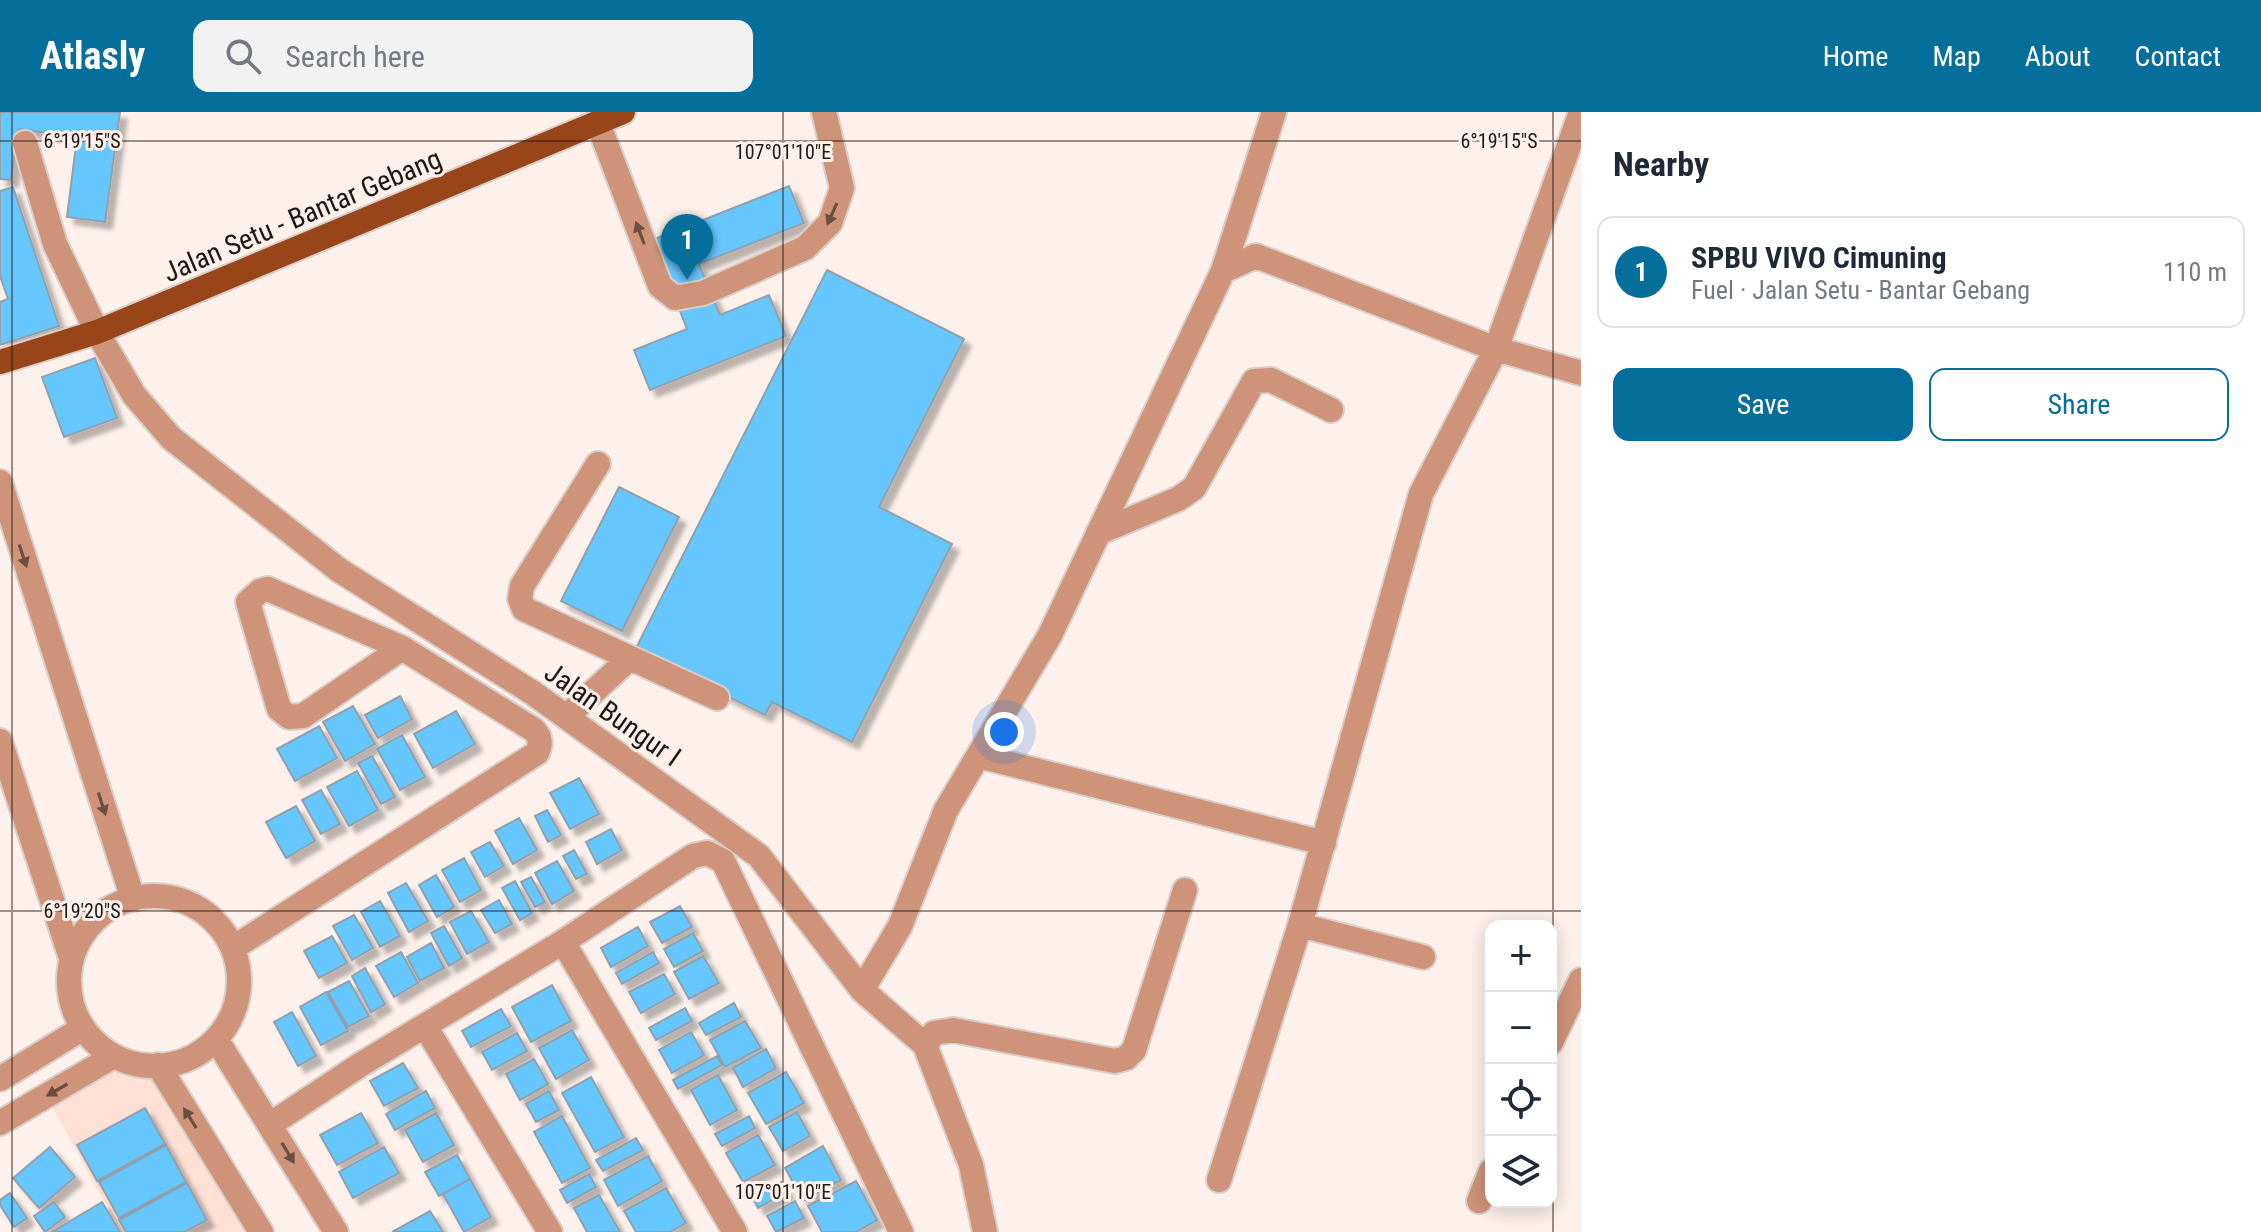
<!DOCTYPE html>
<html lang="en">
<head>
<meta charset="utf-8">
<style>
	body { margin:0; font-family:"Roboto Condensed",sans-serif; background:#f2f2f3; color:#1f2937 }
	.controls { position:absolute; right:24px; bottom:24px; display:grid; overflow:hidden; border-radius:16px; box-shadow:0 4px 20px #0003 }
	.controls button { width:72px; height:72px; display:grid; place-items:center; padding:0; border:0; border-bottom:2px solid #e0e1e3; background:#fff; color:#1f2937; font:40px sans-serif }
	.you { position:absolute; left:1004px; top:620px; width:28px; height:28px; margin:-20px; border:6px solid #fff; border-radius:50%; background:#1a73e8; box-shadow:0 0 0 12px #1a73e833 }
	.badge { display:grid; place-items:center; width:52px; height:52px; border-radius:50%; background:#056e9b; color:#fff; font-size:26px; font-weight:700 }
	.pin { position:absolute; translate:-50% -66px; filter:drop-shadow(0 2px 4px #0008) }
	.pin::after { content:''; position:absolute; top:42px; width:28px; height:24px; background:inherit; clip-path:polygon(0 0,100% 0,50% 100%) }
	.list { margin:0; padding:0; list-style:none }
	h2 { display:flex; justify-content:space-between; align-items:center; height:104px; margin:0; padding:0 32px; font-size:34px }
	h2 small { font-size:26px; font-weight:400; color:#747a83 }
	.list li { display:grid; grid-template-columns:52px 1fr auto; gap:24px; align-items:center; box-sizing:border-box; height:112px; margin:0 16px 16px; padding:0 16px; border:2px solid #e0e1e3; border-radius:16px }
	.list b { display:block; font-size:30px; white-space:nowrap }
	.list p { margin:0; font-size:26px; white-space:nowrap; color:#747a83 }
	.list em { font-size:26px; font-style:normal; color:#747a83 }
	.actions { display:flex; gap:16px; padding:24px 32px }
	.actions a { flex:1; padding:18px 0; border:2px solid #056e9b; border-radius:16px; text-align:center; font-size:28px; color:#056e9b }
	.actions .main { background:#056e9b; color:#fff }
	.icon { flex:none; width:44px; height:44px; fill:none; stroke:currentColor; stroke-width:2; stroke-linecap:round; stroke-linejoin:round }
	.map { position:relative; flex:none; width:1581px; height:1120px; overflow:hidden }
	header { display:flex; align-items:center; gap:48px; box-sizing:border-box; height:112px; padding:0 40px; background:#056e9b; color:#fff }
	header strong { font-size:38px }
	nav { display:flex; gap:44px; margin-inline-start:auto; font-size:28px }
	.search { width:560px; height:72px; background:#f2f2f3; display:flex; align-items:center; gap:20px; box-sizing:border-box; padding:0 28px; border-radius:16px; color:#747a83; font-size:30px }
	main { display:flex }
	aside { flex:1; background:#fff }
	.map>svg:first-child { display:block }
	.built { fill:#fee1d4 }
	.building { fill:#65c7fe; stroke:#90a1ad; stroke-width:2; filter:url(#shadow) }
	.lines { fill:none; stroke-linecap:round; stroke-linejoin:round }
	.minor-casing { stroke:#dacec9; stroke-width:28 }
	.major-casing { stroke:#dacec9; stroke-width:28 }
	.minor { stroke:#ce9378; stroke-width:24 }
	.major { stroke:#984619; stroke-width:24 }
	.oneway { fill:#6d4f41 }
	.ticks { fill:none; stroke:#1e1714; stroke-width:2; stroke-opacity:0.45 }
	.labels { text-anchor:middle; stroke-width:6; stroke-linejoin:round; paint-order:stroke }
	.street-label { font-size:28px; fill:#1e1714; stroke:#fef1eb }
	.ticks-label { font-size:20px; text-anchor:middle; fill:#1e1714; stroke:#fef1eb; stroke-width:6; stroke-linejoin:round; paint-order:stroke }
</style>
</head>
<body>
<header>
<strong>Atlasly</strong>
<div class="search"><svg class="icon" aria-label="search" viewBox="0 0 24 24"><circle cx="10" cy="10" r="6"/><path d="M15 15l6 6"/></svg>Search here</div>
<nav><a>Home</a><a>Map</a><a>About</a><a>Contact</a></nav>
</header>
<main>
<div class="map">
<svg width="1581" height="1120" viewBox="0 0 1581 1120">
	<defs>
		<filter id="shadow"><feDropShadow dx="7" dy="7" stdDeviation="2" flood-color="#0004"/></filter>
	</defs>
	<rect width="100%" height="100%" fill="#fef1eb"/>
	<path class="built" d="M110 956 155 967 251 1120H121L50 991Z"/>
	<path class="building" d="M0 0H120L105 110 67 105 77 25 18 17 11 68 0 67Z
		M789 74 804 111 699 152 720 203 769 183 786 224 650 278 634 238 687 217 652 128Z
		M13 75 59 214 0 233V190L8 187 0 164V79Z
		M827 158 964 227 879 395 952 432 852 630 772 590 765 603 635 538Z
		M95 246 117 306 64 325 42 265Z
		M619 375 679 405 622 519 561 489Z
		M400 584 412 607 378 626 365 603Z
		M353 594 375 632 345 649 323 610Z
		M456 599 475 632 433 656 414 622Z
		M319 614 337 646 295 669 277 637Z
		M402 623 425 665 400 678 377 637Z
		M372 644 395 685 381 692 358 651Z
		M357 659 378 698 349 714 327 675Z
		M579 666 599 702 570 717 550 681Z
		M321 678 340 712 321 722 302 688Z
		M296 694 315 729 286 746 266 710Z
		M547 698 561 723 548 730 535 704Z
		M519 706 537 738 513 752 495 719Z
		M611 717 622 738 597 752 586 730Z
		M490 730 504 754 485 765 471 740Z
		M574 738 587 762 576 767 563 744Z
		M464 746 481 778 460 790 442 758Z
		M557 749 574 779 552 792 535 761Z
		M436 763 454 795 437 805 419 773Z
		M531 765 545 790 535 795 521 770Z
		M515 769 532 801 520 808 502 776Z
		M406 771 428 809 409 820 388 781Z
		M499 788 512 812 495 821 481 798Z
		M380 789 400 824 380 835 361 800Z
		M680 794 692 815 662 831 650 810Z
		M471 799 489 830 467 842 450 810Z
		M354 803 373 836 352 848 333 814Z
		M444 814 462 846 449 854 431 821Z
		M638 815 648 834 611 855 601 836Z
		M693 821 703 839 674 855 664 837Z
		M332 824 347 851 319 866 304 839Z
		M431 831 444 856 420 869 407 845Z
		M401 840 418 871 394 885 376 854Z
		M653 840 659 851 622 872 616 861Z
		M703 844 719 871 689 887 674 860Z
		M365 856 385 892 371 900 352 864Z
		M664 862 675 882 641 901 629 880Z
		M349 869 369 904 348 915 328 880Z
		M552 873 571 909 531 930 512 895Z
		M326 880 348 919 321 933 300 895Z
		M734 891 741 905 706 923 699 911Z
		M685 896 692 909 656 928 649 916Z
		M501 897 511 914 471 935 462 919Z
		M292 900 316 944 298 954 274 910Z
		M745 909 761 936 725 955 710 928Z
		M572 918 589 948 556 967 539 936Z
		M691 920 704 943 672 961 659 938Z
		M517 921 527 939 492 958 482 940Z
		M766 937 776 956 743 975 733 956Z
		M717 944 722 953 678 977 673 968Z
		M534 947 548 972 520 988 506 962Z
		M403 951 418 976 384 994 370 969Z
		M786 960 804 991 766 1012 748 981Z
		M718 963 737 998 710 1013 691 978Z
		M591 965 624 1025 595 1040 562 981Z
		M426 979 435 996 395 1018 386 1002Z
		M549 979 559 998 536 1010 526 992Z
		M145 996 165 1032 97 1069 77 1033Z
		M797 1000 810 1024 783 1039 769 1015Z
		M361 1001 378 1031 337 1053 320 1023Z
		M436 1001 454 1033 423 1050 405 1018Z
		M562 1004 590 1056 562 1071 534 1020Z
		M749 1004 755 1016 722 1034 715 1022Z
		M758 1023 775 1053 743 1070 726 1041Z
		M636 1026 643 1038 603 1059 596 1048Z
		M166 1033 186 1070 119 1106 99 1070Z
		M823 1034 841 1068 803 1089 785 1056Z
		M50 1035 75 1065 39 1096 13 1066Z
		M384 1035 399 1061 353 1086 339 1060Z
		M457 1043 470 1067 439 1084 425 1060Z
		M648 1044 662 1069 618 1094 604 1068Z
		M589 1062 596 1075 567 1091 560 1078Z
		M470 1067 491 1105 464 1120 443 1082Z
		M856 1069 877 1108 856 1120H822L808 1094Z
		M781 1070 787 1080 758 1096 752 1085Z
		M187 1071 207 1108 184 1120H126L119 1108Z
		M666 1076 686 1111 670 1120H636L624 1099Z
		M10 1081 27 1106 14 1115 0 1093V1088Z
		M599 1083 620 1120H587L574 1096Z
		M795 1089 804 1106 776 1120 767 1104Z
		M54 1090 65 1105 45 1120 34 1104Z
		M102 1090 120 1120H52Z
		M430 1099 443 1120H392Z"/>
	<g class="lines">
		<g class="minor-casing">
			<path id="minor" d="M598 11 660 174 675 186 703 181 805 136 830 111 842 76 824 0
				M25 31 55 132 97 220 134 283 171 326 339 458 533 581 759 744 862 878 925 933 971 1053 985 1120
				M1223 159 1256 144 1496 237 1581 261
				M598 352 522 474 520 487 524 497 717 586
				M0 370 133 787
				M1098 421 1178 387 1194 376 1254 269 1271 268 1331 298
				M566 605 630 546
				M0 629 71 846
				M979 644 1324 731
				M69 869a85 85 0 1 1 170 0a85 85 0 1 1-170 0Z
				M1300 813 1423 845
				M563 830 735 1120
				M233 836 537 641C541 632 541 626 534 618L402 536 268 477 260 479 248 490 279 597 289 605 303 604 402 536
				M862 878 900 814 946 698 1050 523 1223 159 1274 0
				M425 914 550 1120
				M216 927 336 1120
				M1551 930 1581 868
				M925 933 934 921 953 918 1115 949 1126 946 1134 938 1185 778
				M158 953 261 1120
				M0 967 83 916
				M0 1011 114 944
				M271 1012 360 953 563 830 693 744 707 741 723 749 901 1120
				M1219 1068 1300 813 1421 382 1496 237 1581 0
				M1479 1089 1491 1059"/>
		</g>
		<g class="major-casing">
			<path id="major" d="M0 250 97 220 623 0"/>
		</g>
		<use href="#minor" class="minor"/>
		<use href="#major" class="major"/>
	</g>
	<defs><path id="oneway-solid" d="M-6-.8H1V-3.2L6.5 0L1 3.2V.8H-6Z" transform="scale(2)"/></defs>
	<g class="oneway">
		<use href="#oneway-solid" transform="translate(832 102) rotate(114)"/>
		<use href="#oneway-solid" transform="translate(640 121) rotate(-111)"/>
		<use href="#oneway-solid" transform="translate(23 444) rotate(72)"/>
		<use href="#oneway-solid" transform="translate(102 692) rotate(72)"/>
		<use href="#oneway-solid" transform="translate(57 978) rotate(150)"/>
		<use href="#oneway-solid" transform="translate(190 1006) rotate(-122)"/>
		<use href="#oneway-solid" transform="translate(288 1041) rotate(59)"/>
	</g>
	<path class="ticks" d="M12 0V1120M783 0V1120M1553 0V1120M0 29H1581M0 799H1581"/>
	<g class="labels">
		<g class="street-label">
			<text transform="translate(302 103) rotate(-23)" y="10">Jalan Setu - Bantar Gebang</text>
			<text transform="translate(613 602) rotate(35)" y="10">Jalan Bungur I</text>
		</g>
	</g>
	<g class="ticks-label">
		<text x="82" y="36">6°19'15"S</text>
		<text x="1499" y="36">6°19'15"S</text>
		<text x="783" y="47">107°01'10"E</text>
		<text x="82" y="806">6°19'20"S</text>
		<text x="783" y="1087">107°01'10"E</text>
	</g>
</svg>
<div class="controls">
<button>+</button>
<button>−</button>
<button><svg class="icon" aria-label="locate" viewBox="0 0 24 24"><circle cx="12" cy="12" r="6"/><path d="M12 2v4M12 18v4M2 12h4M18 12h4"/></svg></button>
<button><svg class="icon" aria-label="layers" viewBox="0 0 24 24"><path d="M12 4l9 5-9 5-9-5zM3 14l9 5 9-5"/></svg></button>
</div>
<div class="you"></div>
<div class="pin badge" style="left:687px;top:168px">1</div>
</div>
<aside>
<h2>Nearby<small></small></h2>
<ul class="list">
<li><span class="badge">1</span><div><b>SPBU VIVO Cimuning</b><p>Fuel · Jalan Setu - Bantar Gebang</p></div><em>110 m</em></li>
</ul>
<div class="actions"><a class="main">Save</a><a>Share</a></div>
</aside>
</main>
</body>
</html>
